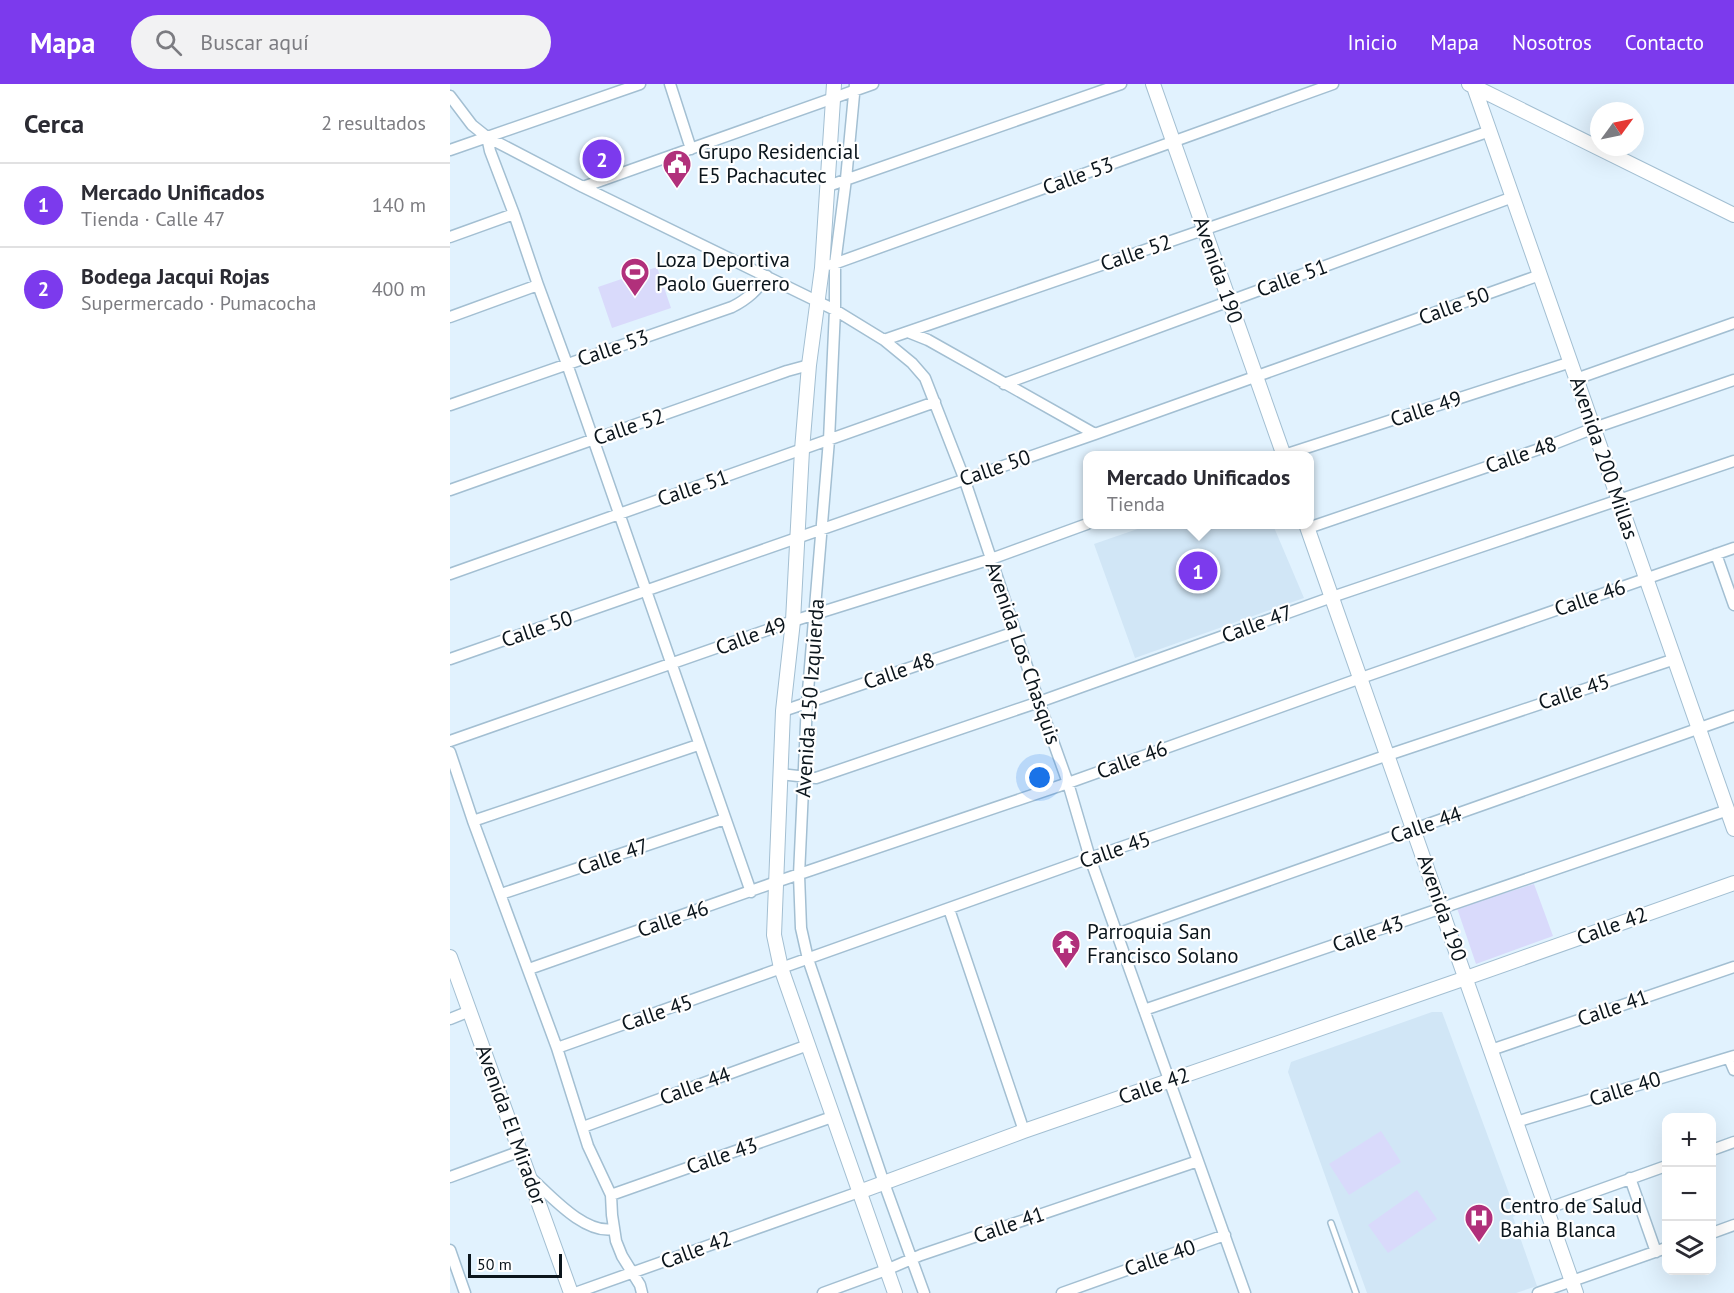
<!DOCTYPE html>
<html lang="es">
<head>
<meta charset="utf-8">
<style>
	body { margin:0; font-family:"PT Sans",sans-serif; background:#f2f2f3; color:#2b2b33 }
	.controls { position:absolute; right:18px; bottom:18px; display:grid; overflow:hidden; border-radius:12px; box-shadow:0 6px 24px #0002 }
	.controls button { width:54px; height:54px; display:grid; place-items:center; padding:0; border:0; border-bottom:2px solid #e1e1e2; background:#fff; color:#2b2b33; font:30px sans-serif }
	.compass { position:absolute; left:1140px; top:18px; width:54px; height:54px; border-radius:50%; background:#fff; box-shadow:0 6px 24px #0002; rotate:57deg }
	.scale { position:absolute; left:18px; bottom:15px; width:94px; box-sizing:border-box; padding-left:6px; border:3px solid #0b151c; border-top:0; font-size:16px; line-height:21px; white-space:nowrap; color:#0b151c; -webkit-text-stroke:4px #fff; paint-order:stroke }
	.you { position:absolute; left:590px; top:694px; width:21px; height:21px; margin:-15px; border:4px solid #fff; border-radius:50%; background:#1a73e8; box-shadow:0 0 0 9px #1a73e833 }
	.badge { display:grid; place-items:center; width:39px; height:39px; border-radius:50%; background:#7c3aed; color:#fff; font-size:20px; font-weight:700 }
	.pin { position:absolute; translate:-50% -50%; border:3px solid #fff; box-shadow:0 2px 6px #0006 }
	.popup { position:absolute; left:633px; top:367px; width:231px; height:78px; box-sizing:border-box; display:grid; place-content:center; border-radius:12px; background:#fff; filter:drop-shadow(0 2px 4px #0005); font-size:20px; white-space:nowrap; color:#7c7c81 }
	.popup b { font-size:22px; color:#2b2b33 }
	.popup::after { content:''; position:absolute; left:50%; top:100%; margin-left:-12px; border:12px solid transparent; border-top-color:#fff }
	.list { margin:0; padding:0; list-style:none }
	h2 { display:flex; justify-content:space-between; align-items:center; height:78px; margin:0; padding:0 24px; font-size:26px }
	h2 small { font-size:20px; font-weight:400; color:#7c7c81 }
	.list li { display:grid; grid-template-columns:39px 1fr auto; gap:18px; align-items:center; box-sizing:border-box; height:84px; padding:0 24px; border-top:2px solid #e1e1e2 }
	.list b { display:block; font-size:22px; white-space:nowrap }
	.list p { margin:0; font-size:20px; white-space:nowrap; color:#7c7c81 }
	.list em { font-size:20px; font-style:normal; color:#7c7c81 }
	.icon { flex:none; width:33px; height:33px; fill:none; stroke:currentColor; stroke-width:2; stroke-linecap:round; stroke-linejoin:round }
	.map { position:relative; flex:none; width:1284px; height:1209px; overflow:hidden }
	header { display:flex; align-items:center; gap:36px; box-sizing:border-box; height:84px; padding:0 30px; background:#7c3aed; color:#fff }
	header strong { font-size:28px }
	nav { display:flex; gap:33px; margin-inline-start:auto; font-size:21px }
	.search { width:420px; height:54px; background:#f2f2f3; display:flex; align-items:center; gap:15px; box-sizing:border-box; padding:0 21px; border-radius:33px; color:#7c7c81; font-size:22px }
	main { display:flex }
	aside { flex:1; background:#fff }
	.map>svg:first-child { display:block }
	.built { fill:#d1e6f6 }
	.green { fill:#d9dafb }
	.lines { fill:none; stroke-linecap:round; stroke-linejoin:round }
	.lane-casing { stroke:#a3bfd2; stroke-width:8 }
	.street-casing { stroke:#a3bfd2; stroke-width:13 }
	.secondary-casing { stroke:#a3bfd2; stroke-width:16 }
	.lane { stroke:#fff; stroke-width:5 }
	.street { stroke:#fff; stroke-width:10 }
	.secondary { stroke:#fff; stroke-width:14 }
	.labels { text-anchor:middle; stroke-width:4.5; stroke-linejoin:round; paint-order:stroke }
	.poi-label { font-size:21px; fill:#0b151c; stroke:#fff; text-anchor:start }
	.street-label { font-size:21px; fill:#0b151c; stroke:#fff }
</style>
</head>
<body>
<header>
<strong>Mapa</strong>
<div class="search"><svg class="icon" aria-label="search" viewBox="0 0 24 24"><circle cx="10" cy="10" r="6"/><path d="M15 15l6 6"/></svg>Buscar aquí</div>
<nav><a>Inicio</a><a>Mapa</a><a>Nosotros</a><a>Contacto</a></nav>
</header>
<main>
<aside>
<h2>Cerca<small>2 resultados</small></h2>
<ul class="list">
<li><span class="badge">1</span><div><b>Mercado Unificados</b><p>Tienda · Calle 47</p></div><em>140 m</em></li>
<li><span class="badge">2</span><div><b>Bodega Jacqui Rojas</b><p>Supermercado · Pumacocha</p></div><em>400 m</em></li>
</ul>
</aside>
<div class="map">
<svg width="1284" height="1209" viewBox="0 0 1284 1209">
	<rect width="100%" height="100%" fill="#e1f2fe"/>
	<path class="built" d="M699 441H823L854 514 685 574 644 460Z
		M982 928H992L1067 1131 1063 1133 1087 1202 1066 1209H917L838 988 841 978Z"/>
	<path class="green" d="M207 183 221 224 162 244 148 203Z
		M1084 800 1103 852 1026 880 1007 824Z
		M931 1047 951 1078 899 1111 879 1080Z
		M967 1106 987 1135 938 1169 918 1141Z"/>
	<g class="lines">
		<g class="lane-casing">
			<path id="lane" d="M881 1139 906 1209"/>
		</g>
		<g class="street-casing">
			<path id="street" d="M220 0 241 65
				M405 0 396 95 385 180V226L379 356 357 619 349 791 351 844 358 875 434 1099 474 1209
				M0 12 22 41 37 53 133 103 385 226 434 256 462 279 475 294 514 394 589 618 618 699 640 774 795 1209
				M37 53 40 67 64 130 88 201 117 280 301 808
				M0 66 190 0
				M378 102 671 0
				M133 103 423 0
				M0 153 64 130
				M381 181 883 0
				M0 233 88 201
				M458 248 478 256 645 350
				M434 256 1040 47
				M1126 295 1284 239
				M554 300 1063 113
				M0 321 282 223C298 215 307 206 317 192
				M831 372 1121 278
				M0 406 337 287 359 281
				M858 444 1101 361 1144 344 1284 296
				M1266 470 1284 521
				M0 490 485 318
				M0 575 645 350 1090 191
				M333 627 565 548
				M0 657 343 537 541 475 637 440
				M0 668 23 737 107 964 138 1062 161 1111 162 1131 166 1157 172 1172 190 1201 192 1209
				M330 690 366 694 589 618 882 513 1284 377
				M23 737 248 661
				M51 810 275 735
				M499 825 574 1047
				M667 850 1284 632
				M79 885 326 798 618 699 911 594 1284 464
				M694 926 1278 726
				M0 935 20 927
				M107 964 640 774 938 671 1225 575
				M1041 966 1284 883
				M1279 974 1284 986
				M1066 1038 1284 972
				M133 1043 358 961
				M1262 1066 1284 1058
				M0 1093 71 1067
				M81 1094C101 1112 135 1151 164 1145
				M1180 1094 1206 1168
				M161 1111 382 1033
				M1096 1125 1216 1082
				M1262 1149 1284 1141
				M0 1166 15 1209
				M125 1209 409 1108
				M373 1209 436 1186 471 1171 748 1077
				M612 1209 775 1151
				M1088 1209 1216 1164"/>
		</g>
		<g class="secondary-casing">
			<path id="secondary" d="M384 0 372 184 359 281 352 366 343 537 333 627 324 851 331 884 445 1209
				M703 0 834 372
				M1019 0 1284 131
				M1023 0 1284 745
				M856 440 1126 1209
				M0 873 121 1209
				M409 1108 574 1047 1016 894 1284 799"/>
		</g>
		<use href="#lane" class="lane"/>
		<use href="#street" class="street"/>
		<use href="#secondary" class="secondary"/>
	</g>
	<defs>
		<g id="civic-pin" transform="scale(1.5)"><path d="M0 17L-7.5 6A9.5 9.5 0 1 1 7.5 6Z" fill="#b1307b" stroke="#fff"/><path d="M-.6-6.5H3V-4.5H.6V-3L4-1V1h2V6H-6V1h2V-1L-.6-3ZM-1.2 2.5V6h2.4V2.5Z" fill="#fff"/></g>
		<g id="stadium-pin" transform="scale(1.5)"><path d="M0 17L-7.5 6A9.5 9.5 0 1 1 7.5 6Z" fill="#b1307b" stroke="#fff"/><path d="M0-5a6.5 5 0 1 0 0 10a6.5 5 0 1 0 0-10ZM-3.5-1.8h7v3.6h-7Z" fill="#fff"/></g>
		<g id="temple-pin" transform="scale(1.5)"><path d="M0 17L-7.5 6A9.5 9.5 0 1 1 7.5 6Z" fill="#b1307b" stroke="#fff"/><path d="M0-6L5-2H3V0L6.5 2.5H4V6H1.5V3h-3V6H-4V2.5H-6.5L-3 0V-2H-5Z" fill="#fff"/></g>
		<g id="hospital-pin" transform="scale(1.5)"><path d="M0 17L-7.5 6A9.5 9.5 0 1 1 7.5 6Z" fill="#b1307b" stroke="#fff"/><path d="M-5-5h3v3.5h4V-5h3V5h-3V1.5h-4V5h-3Z" fill="#fff"/></g>
	</defs>
	<g fill-rule="evenodd">
		<use href="#civic-pin" x="227" y="80"/>
		<use href="#stadium-pin" x="185" y="188"/>
		<use href="#temple-pin" x="616" y="860"/>
		<use href="#hospital-pin" x="1029" y="1134"/>
	</g>
	<g class="labels">
		<g class="poi-label">
			<text x="248" y="75">Grupo Residencial<tspan x="248" dy="24">E5 Pachacutec</tspan></text>
			<text x="206" y="183">Loza Deportiva<tspan x="206" dy="24">Paolo Guerrero</tspan></text>
			<text x="637" y="855">Parroquia San<tspan x="637" dy="24">Francisco Solano</tspan></text>
			<text x="1050" y="1129">Centro de Salud<tspan x="1050" dy="24">Bahia Blanca</tspan></text>
		</g>
		<g class="street-label">
			<text transform="translate(628 92) rotate(-20)" y="7">Calle 53</text>
			<text transform="translate(686 169) rotate(-19)" y="7">Calle 52</text>
			<text transform="translate(768 186) rotate(71)" y="7">Avenida 190</text>
			<text transform="translate(842 194) rotate(-20)" y="7">Calle 51</text>
			<text transform="translate(1004 222) rotate(-20)" y="7">Calle 50</text>
			<text transform="translate(163 264) rotate(-19)" y="7">Calle 53</text>
			<text transform="translate(976 325) rotate(-18)" y="7">Calle 49</text>
			<text transform="translate(179 343) rotate(-19)" y="7">Calle 52</text>
			<text transform="translate(1071 371) rotate(-19)" y="7">Calle 48</text>
			<text transform="translate(1154 374) rotate(71)" y="7">Avenida 200 Millas</text>
			<text transform="translate(545 384) rotate(-19)" y="7">Calle 50</text>
			<text transform="translate(243 404) rotate(-19)" y="7">Calle 51</text>
			<text transform="translate(1140 514) rotate(-19)" y="7">Calle 46</text>
			<text transform="translate(807 540) rotate(-20)" y="7">Calle 47</text>
			<text transform="translate(87 545) rotate(-19)" y="7">Calle 50</text>
			<text transform="translate(301 552) rotate(-20)" y="7">Calle 49</text>
			<text transform="translate(573 569) rotate(71)" y="7">Avenida Los Chasquis</text>
			<text transform="translate(449 587) rotate(-19)" y="7">Calle 48</text>
			<text transform="translate(1124 608) rotate(-18)" y="7">Calle 45</text>
			<text transform="translate(360 614) rotate(-86)" y="7">Avenida 150 Izquierda</text>
			<text transform="translate(682 676) rotate(-20)" y="7">Calle 46</text>
			<text transform="translate(976 741) rotate(-19)" y="7">Calle 44</text>
			<text transform="translate(665 766) rotate(-19)" y="7">Calle 45</text>
			<text transform="translate(163 773) rotate(-19)" y="7">Calle 47</text>
			<text transform="translate(992 824) rotate(71)" y="7">Avenida 190</text>
			<text transform="translate(223 835) rotate(-19)" y="7">Calle 46</text>
			<text transform="translate(1162 842) rotate(-20)" y="7">Calle 42</text>
			<text transform="translate(918 850) rotate(-19)" y="7">Calle 43</text>
			<text transform="translate(1163 924) rotate(-19)" y="7">Calle 41</text>
			<text transform="translate(207 929) rotate(-19)" y="7">Calle 45</text>
			<text transform="translate(245 1002) rotate(-20)" y="7">Calle 44</text>
			<text transform="translate(704 1002) rotate(-19)" y="7">Calle 42</text>
			<text transform="translate(1175 1005) rotate(-17)" y="7">Calle 40</text>
			<text transform="translate(61 1041) rotate(70)" y="7">Avenida El Mirador</text>
			<text transform="translate(272 1072) rotate(-19)" y="7">Calle 43</text>
			<text transform="translate(559 1141) rotate(-19)" y="7">Calle 41</text>
			<text transform="translate(246 1166) rotate(-20)" y="7">Calle 42</text>
			<text transform="translate(710 1174) rotate(-19)" y="7">Calle 40</text>
		</g>
	</g>
</svg>
<div class="controls">
<button>+</button>
<button>−</button>
<button><svg class="icon" aria-label="layers" viewBox="0 0 24 24"><path d="M12 4l9 5-9 5-9-5zM3 14l9 5 9-5"/></svg></button>
</div>
<svg class="compass" viewBox="-18 -18 36 36"><path d="M0-13l5 13h-10z" fill="#e53935"/><path d="M0 13l5-13h-10z" fill="#7c7c81"/></svg>
<div class="scale">50 m</div>
<div class="you"></div>
<div class="pin badge" style="left:748px;top:487px">1</div>
<div class="popup"><b>Mercado Unificados</b>Tienda</div>
<div class="pin badge" style="left:152px;top:75px">2</div>
</div>
</main>
</body>
</html>
